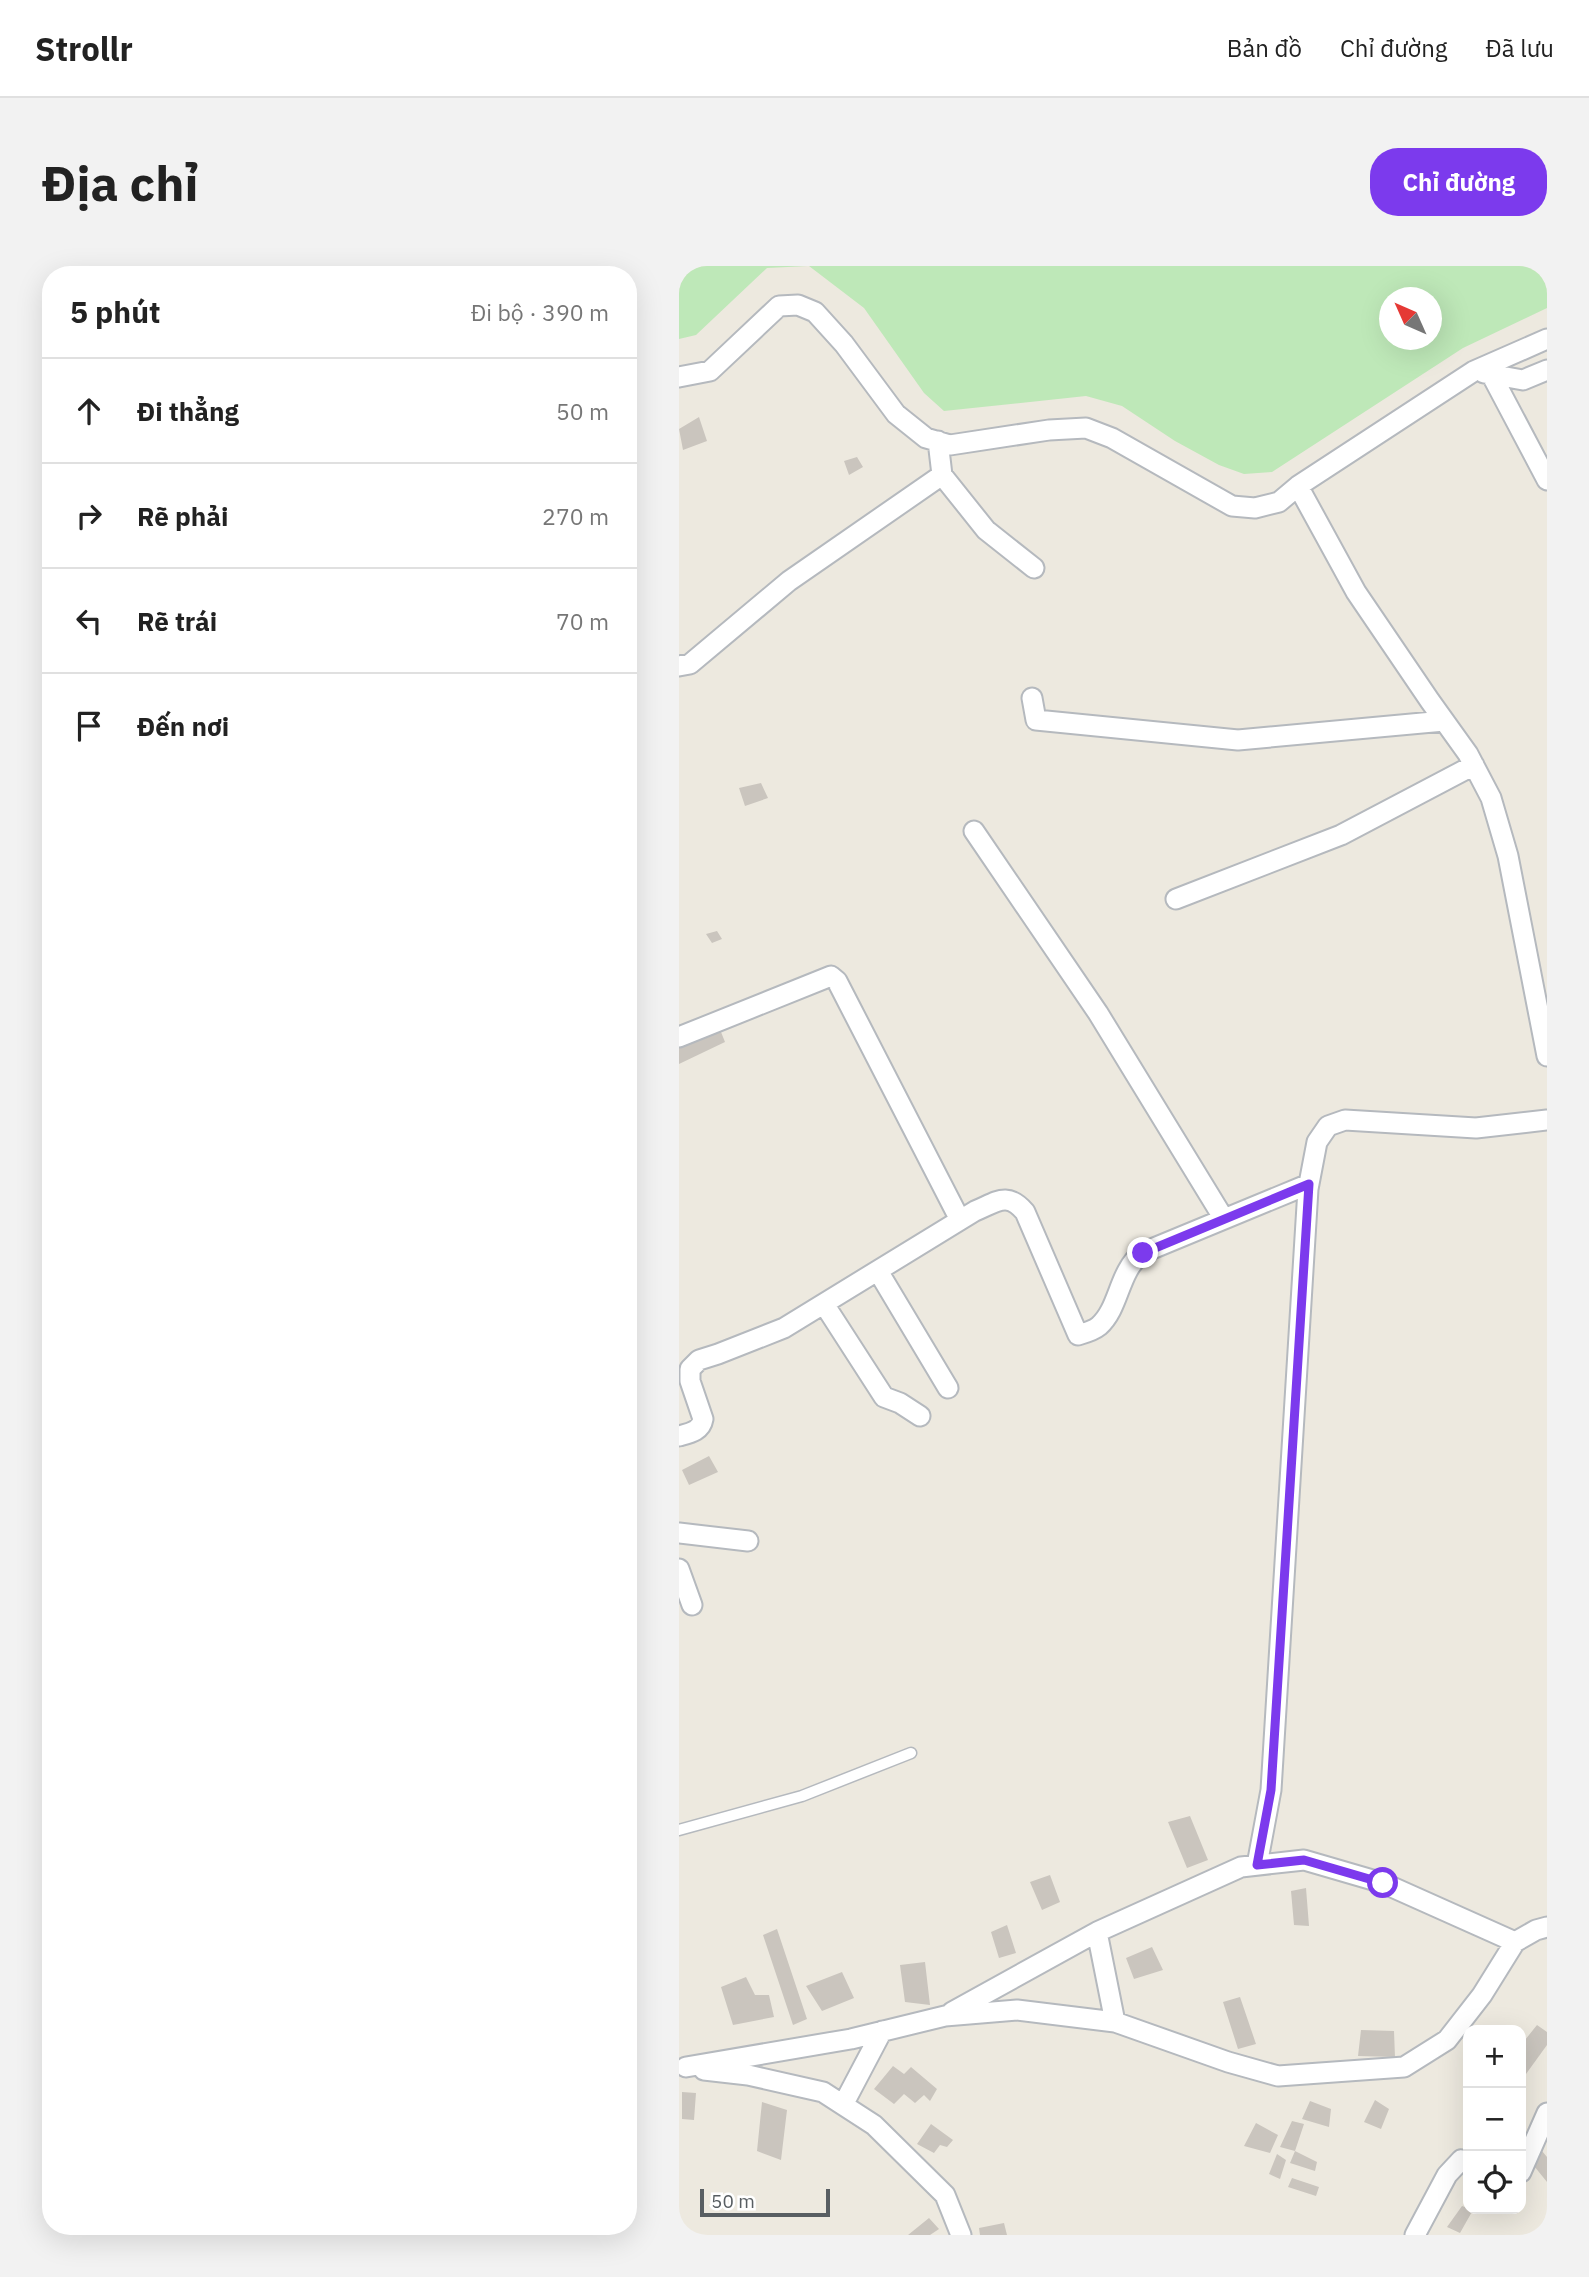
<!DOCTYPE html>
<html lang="vi">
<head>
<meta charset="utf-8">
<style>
	body { margin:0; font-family:"IBM Plex Sans",sans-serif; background:#f2f2f2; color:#222 }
	.controls { position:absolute; right:21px; bottom:21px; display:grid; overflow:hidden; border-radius:14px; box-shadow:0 7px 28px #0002 }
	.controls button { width:63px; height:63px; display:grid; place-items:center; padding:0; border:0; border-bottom:2px solid #e0e0e0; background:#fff; color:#222; font:35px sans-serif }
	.compass { position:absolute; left:700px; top:21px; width:63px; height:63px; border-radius:50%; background:#fff; box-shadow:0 7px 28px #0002; rotate:315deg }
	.scale { position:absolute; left:21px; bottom:18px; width:130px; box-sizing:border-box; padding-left:7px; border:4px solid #585e62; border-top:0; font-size:19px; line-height:24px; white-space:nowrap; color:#585e62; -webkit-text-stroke:5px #fff; paint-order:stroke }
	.stop { position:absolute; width:21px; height:21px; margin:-16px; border:5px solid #7c3aed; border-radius:50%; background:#fff }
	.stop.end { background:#7c3aed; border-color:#fff; box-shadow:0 2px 7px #0008 }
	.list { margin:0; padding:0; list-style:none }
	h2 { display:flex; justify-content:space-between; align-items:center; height:91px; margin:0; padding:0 28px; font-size:30px }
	h2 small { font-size:23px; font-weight:400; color:#767676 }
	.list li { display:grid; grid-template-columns:46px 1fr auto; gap:21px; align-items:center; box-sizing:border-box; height:105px; padding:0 28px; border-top:2px solid #e0e0e0 }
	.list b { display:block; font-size:26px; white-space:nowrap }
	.list em { font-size:23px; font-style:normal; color:#767676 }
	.icon { flex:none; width:38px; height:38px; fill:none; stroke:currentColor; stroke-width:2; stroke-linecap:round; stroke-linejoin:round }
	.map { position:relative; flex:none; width:868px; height:1969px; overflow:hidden; border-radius:28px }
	header { display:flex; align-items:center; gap:42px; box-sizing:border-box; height:98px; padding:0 35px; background:#fff; border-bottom:2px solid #e0e0e0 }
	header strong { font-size:33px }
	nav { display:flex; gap:38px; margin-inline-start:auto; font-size:24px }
	.intro { display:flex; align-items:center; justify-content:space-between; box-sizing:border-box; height:168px; padding:0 42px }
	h1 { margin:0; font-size:49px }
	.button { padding:18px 32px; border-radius:28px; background:#7c3aed; color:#fff; font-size:24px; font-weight:700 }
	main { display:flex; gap:42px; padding:0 42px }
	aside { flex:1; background:#fff; border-radius:28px; box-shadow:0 7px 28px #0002 }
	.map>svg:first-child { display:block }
	.green { fill:#bee8b8; fill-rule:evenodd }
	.building { fill:#cac5be }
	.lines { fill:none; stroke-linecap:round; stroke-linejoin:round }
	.service-casing { stroke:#b5b9be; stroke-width:13 }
	.minor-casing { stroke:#b5b9be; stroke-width:23 }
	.service { stroke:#fff; stroke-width:10 }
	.minor { stroke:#fff; stroke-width:19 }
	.route { stroke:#7c3aed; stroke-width:9 }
</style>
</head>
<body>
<header>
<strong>Strollr</strong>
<nav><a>Bản đồ</a><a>Chỉ đường</a><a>Đã lưu</a></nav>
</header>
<div class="intro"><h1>Địa chỉ</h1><a class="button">Chỉ đường</a></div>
<main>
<aside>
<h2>5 phút<small>Đi bộ · 390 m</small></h2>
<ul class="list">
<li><svg class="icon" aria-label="ahead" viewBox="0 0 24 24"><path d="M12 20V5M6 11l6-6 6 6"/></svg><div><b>Đi thẳng</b></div><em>50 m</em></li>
<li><svg class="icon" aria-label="right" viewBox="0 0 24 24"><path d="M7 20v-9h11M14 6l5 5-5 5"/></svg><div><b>Rẽ phải</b></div><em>270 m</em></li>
<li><svg class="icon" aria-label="left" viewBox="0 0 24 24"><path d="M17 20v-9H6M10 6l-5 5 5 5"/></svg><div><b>Rẽ trái</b></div><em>70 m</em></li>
<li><svg class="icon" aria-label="arrive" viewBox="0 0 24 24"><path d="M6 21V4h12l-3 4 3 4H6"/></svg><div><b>Đến nơi</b></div></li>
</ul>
</aside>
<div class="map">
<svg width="868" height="1969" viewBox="0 0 868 1969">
	<rect width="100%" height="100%" fill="#ede9df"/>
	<path class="green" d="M0 0H129L88 2 17 69 0 73Z
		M130 0H868V42L784 82 593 206 565 208 540 199 496 175 443 140 407 130 265 145 245 127 185 42ZM710 32H752V74H710Z"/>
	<path class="building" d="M20 151 28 175 4 184 0 163Z
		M178 191 184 201 170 209 165 195Z
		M82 517 89 532 66 540 60 522Z
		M38 665 43 673 33 677 27 668Z
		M40 761 46 776 0 798V778Z
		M30 1190 39 1206 10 1219 3 1204Z
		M511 1550 529 1594 508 1602 489 1556Z
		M371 1609 381 1636 363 1644 351 1616Z
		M627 1622 630 1660 615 1659 612 1625Z
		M328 1659 337 1687 320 1692 312 1666Z
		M98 1663 128 1753 114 1759 84 1669Z
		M473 1681 484 1704 455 1713 447 1692Z
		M246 1696 251 1739 226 1736 221 1699Z
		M163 1706 175 1732 143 1745 127 1720Z
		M67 1711 76 1729H90L95 1751 54 1759 42 1721Z
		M561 1731 577 1778 559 1783 544 1736Z
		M858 1759 868 1766V1779L847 1808 842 1802V1779Z
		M682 1764 715 1765 716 1791 679 1790Z
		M214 1800 225 1808 232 1801 258 1823 251 1835 245 1829 236 1837 225 1828 215 1838 195 1823Z
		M3 1826 17 1827 15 1854 3 1853Z
		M696 1834 710 1843 702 1863 685 1856Z
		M631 1835 652 1843 650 1861 623 1853Z
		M83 1836 108 1844 102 1894 78 1885Z
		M613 1855 625 1858 616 1885 601 1881Z
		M577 1857 599 1869 591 1887 565 1880Z
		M252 1858 274 1874 268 1881 261 1879 255 1887 238 1878Z
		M616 1885 638 1896 636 1905 611 1897Z
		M863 1885 868 1891V1916L851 1895Z
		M598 1888 607 1894 601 1913 590 1908Z
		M613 1912 640 1921 637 1930 609 1921Z
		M783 1940 794 1944 781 1967 768 1961Z
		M250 1952 260 1963 251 1969H229Z
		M325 1957 328 1969H301L300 1962Z"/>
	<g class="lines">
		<g class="service-casing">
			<path id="service" d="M0 1564 123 1530 232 1487"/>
		</g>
		<g class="minor-casing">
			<path id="minor" d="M805 107 844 114 868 104
				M812 108 868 214
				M0 111 31 105 100 40 119 39 136 46 165 78 217 148 247 172 271 179 370 164 407 162 433 172 553 240 576 242 600 236 619 220 795 105 868 73
				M263 209 307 264 355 302
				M619 220 677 326 751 435 789 488 812 532 829 590 868 790
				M0 400 11 398 110 315 263 209 259 175
				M353 432 357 454 559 474 765 455
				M295 565 419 747 545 953
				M497 633 662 569 795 499
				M0 771 152 710 158 715 281 954
				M199 1005 269 1122
				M145 1038 205 1131 221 1137 241 1150
				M0 1170C11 1167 22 1165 24 1153L11 1115V1103L20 1094 39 1088 105 1062 296 945C318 936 328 925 346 946L399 1069C406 1067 414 1065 420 1060 441 1041 439 1006 463 987L630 918
				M0 1267 69 1275
				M0 1303 13 1339
				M578 1599 592 1524 629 923 638 876 649 860 666 854 797 862 868 854
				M418 1666 436 1756
				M273 1746 418 1666 562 1601 625 1594 704 1617 836 1676
				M7 1801 172 1773 266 1750 338 1744 436 1756 549 1796 599 1810 725 1801 768 1774 803 1729 836 1676 857 1664 868 1661
				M25 1804 69 1809 144 1826 195 1859 266 1929 282 1969
				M164 1839 203 1765
				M842 1906 868 1847
				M736 1969 768 1909 782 1894 789 1897"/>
		</g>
		<use href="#service" class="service"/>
		<use href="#minor" class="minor"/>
	</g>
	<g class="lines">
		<path class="route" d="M464 987 630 918 592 1524 578 1599 625 1594 704 1617"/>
	</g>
</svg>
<div class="controls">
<button>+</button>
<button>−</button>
<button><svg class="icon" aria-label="locate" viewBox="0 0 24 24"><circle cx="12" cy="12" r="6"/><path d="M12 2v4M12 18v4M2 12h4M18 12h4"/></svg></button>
</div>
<svg class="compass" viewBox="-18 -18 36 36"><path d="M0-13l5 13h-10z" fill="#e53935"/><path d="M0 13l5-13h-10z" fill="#767676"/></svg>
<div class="scale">50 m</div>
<div class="stop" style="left:704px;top:1617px"></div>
<div class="stop end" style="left:464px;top:987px"></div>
</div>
</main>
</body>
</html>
